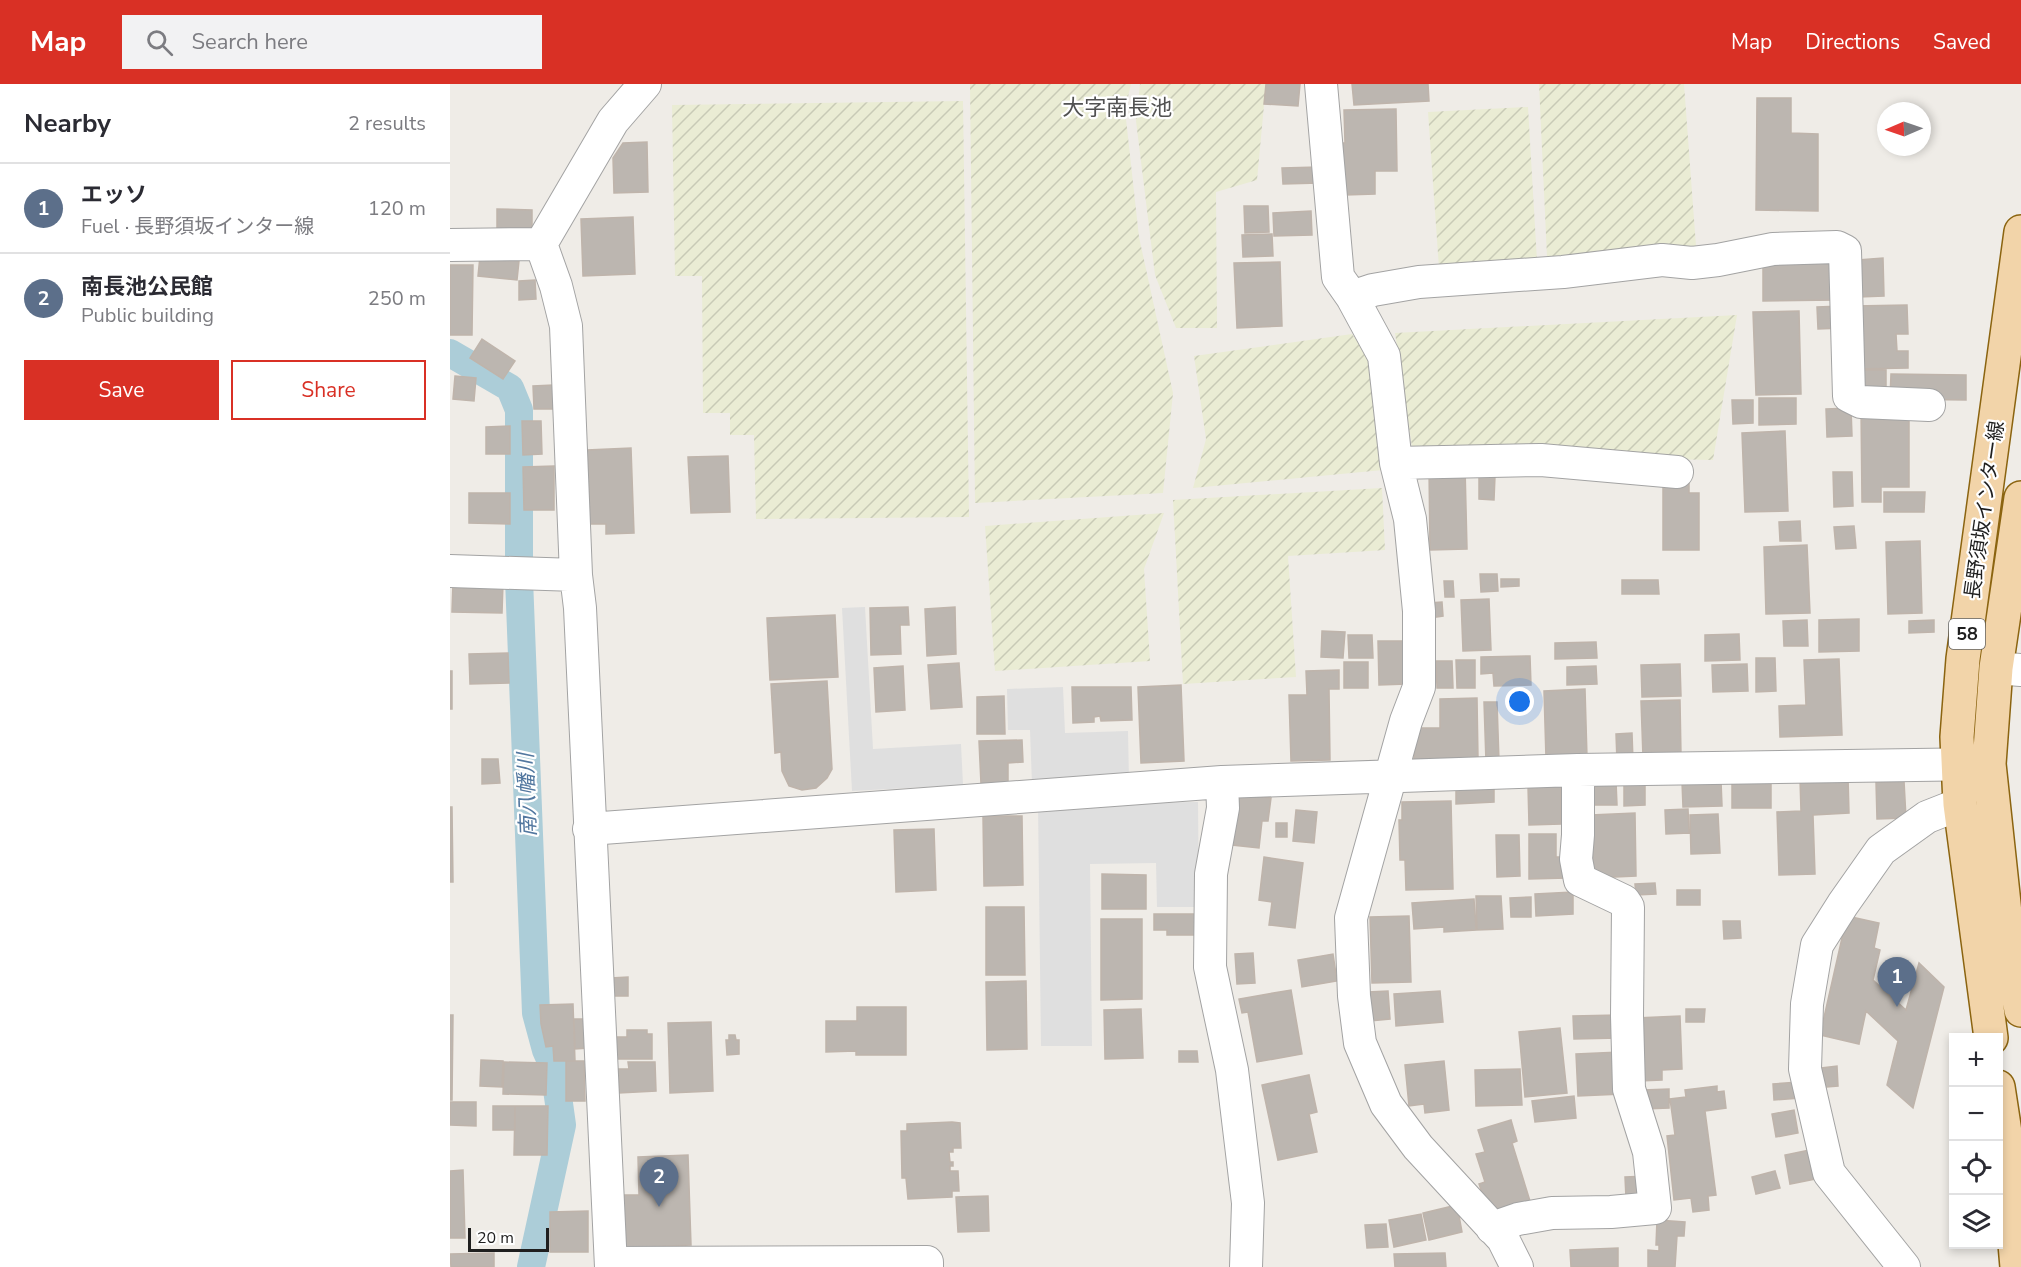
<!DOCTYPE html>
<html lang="en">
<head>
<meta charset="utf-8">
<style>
	body { margin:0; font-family:"Nunito Sans","Noto Sans JP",sans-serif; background:#f2f2f3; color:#2b2b33 }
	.controls { position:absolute; right:18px; bottom:18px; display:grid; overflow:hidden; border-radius:0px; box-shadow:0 3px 9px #0003 }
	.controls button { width:54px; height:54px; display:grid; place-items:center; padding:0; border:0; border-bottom:2px solid #e1e1e2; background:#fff; color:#2b2b33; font:30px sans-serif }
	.compass { position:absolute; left:1427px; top:18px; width:54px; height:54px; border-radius:50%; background:#fff; box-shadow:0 3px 9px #0003; rotate:268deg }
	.scale { position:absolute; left:18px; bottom:15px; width:81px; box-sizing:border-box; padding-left:6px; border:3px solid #1f1f1f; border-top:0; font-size:16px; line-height:21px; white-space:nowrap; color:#1f1f1f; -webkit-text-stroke:4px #fff; paint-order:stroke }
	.you { position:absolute; left:1070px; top:618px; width:21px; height:21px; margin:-15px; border:4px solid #fff; border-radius:50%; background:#1a73e8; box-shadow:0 0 0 9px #1a73e833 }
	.badge { display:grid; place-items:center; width:39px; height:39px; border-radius:50%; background:#d93025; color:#fff; font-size:20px; font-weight:700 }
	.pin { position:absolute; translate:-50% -50px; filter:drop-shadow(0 2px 3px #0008) }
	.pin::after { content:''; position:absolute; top:32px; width:21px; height:18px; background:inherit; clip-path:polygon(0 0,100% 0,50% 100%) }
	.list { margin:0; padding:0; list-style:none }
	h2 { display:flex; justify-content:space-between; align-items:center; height:78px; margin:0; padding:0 24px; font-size:26px }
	h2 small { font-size:20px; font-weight:400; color:#7c7c81 }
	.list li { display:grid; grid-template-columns:39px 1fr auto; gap:18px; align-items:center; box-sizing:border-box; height:90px; padding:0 24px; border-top:2px solid #e1e1e2 }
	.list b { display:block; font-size:22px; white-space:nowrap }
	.list p { margin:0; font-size:20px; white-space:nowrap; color:#7c7c81 }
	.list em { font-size:20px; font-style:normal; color:#7c7c81 }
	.actions { display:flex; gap:12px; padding:18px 24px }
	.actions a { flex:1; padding:14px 0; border:2px solid #d93025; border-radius:0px; text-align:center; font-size:21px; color:#d93025 }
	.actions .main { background:#d93025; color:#fff }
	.icon { flex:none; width:33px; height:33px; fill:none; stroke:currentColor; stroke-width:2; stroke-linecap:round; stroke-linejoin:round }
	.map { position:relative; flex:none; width:1571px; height:1183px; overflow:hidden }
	header { display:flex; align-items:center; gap:36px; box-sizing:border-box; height:84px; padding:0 30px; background:#d93025; color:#fff }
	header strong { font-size:28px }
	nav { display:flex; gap:33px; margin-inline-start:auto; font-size:21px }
	.search { width:420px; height:54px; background:#f2f2f3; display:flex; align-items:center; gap:15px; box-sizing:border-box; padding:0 21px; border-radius:0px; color:#7c7c81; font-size:22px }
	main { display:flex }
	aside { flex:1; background:#fff }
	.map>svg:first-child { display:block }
	.farmland { fill:url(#farmland-furrows) }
	.parking { fill:#dfdfdf }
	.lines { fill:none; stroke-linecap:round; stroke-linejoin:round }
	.canal { stroke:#accdd8; stroke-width:28 }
	.building { fill:#bcb6b0; stroke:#bfb4ab; stroke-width:1.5 }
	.street-casing { stroke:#a3a3a3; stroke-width:34 }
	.primary-casing { stroke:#8b6410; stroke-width:36 }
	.street { stroke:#fff; stroke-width:32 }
	.primary { stroke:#f2d4a9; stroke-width:33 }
	.labels { text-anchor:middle; stroke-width:4.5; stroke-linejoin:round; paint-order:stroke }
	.shield { fill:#fff; stroke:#626262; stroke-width:1.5 }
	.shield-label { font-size:18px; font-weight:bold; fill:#1f1f1f }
	.street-label { font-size:20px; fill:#1f1f1f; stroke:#fff }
	.water-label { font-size:21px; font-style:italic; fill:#52779f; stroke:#fff }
	.quarter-label { font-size:22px; fill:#525252; stroke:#fff }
</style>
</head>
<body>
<header>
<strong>Map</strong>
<div class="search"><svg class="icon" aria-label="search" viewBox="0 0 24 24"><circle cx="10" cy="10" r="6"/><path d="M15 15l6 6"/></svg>Search here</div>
<nav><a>Map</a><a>Directions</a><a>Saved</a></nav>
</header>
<main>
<aside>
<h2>Nearby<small>2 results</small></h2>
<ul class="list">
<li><span class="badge" style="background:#5c6f8a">1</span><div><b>エッソ</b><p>Fuel · 長野須坂インター線</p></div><em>120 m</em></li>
<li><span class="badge" style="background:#5c6f8a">2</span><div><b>南長池公民館</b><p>Public building</p></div><em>250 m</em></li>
</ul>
<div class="actions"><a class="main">Save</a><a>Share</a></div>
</aside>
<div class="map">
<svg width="1571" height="1183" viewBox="0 0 1571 1183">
	<defs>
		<pattern id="farmland-furrows" width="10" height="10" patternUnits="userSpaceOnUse" patternTransform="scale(1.5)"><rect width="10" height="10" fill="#eaecd4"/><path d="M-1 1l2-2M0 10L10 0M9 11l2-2" fill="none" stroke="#c8cab6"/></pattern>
	</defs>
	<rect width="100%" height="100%" fill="#efece7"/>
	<path class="farmland" d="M520 0H681L675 26 689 153 723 309 713 409 525 419Z
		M690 0H816L807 96 766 108 767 244H726L705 191 686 37Z
		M1089 0H1234L1246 162 1097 173Z
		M513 17 519 433 306 435 304 351H280V329H253L252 192H225L222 21Z
		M1078 23 1087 177 989 184 978 28Z
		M1287 231 1263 376 963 370 945 249Z
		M902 250 923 279 933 386 743 404 756 355 744 272Z
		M932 404 935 466 838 472 846 593 733 600 723 416Z
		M714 429 694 485 700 577 545 587 535 442Z"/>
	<path class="parking" d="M415 523 423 665 511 660 513 701 402 707 392 524Z
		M613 603 615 649 678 647 679 697 582 700 580 646H558L557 605Z
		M748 718 749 823H707L706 779 640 780 642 962H591L588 720Z"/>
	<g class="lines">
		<path class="canal" d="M0 269 60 304 69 326V495L86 929 96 966 104 984 112 1041 81 1183"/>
	</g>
	<path class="building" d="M816 0H850L848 22 814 20Z
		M902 0H978L979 17 904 21Z
		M1307 14H1341V49L1368 50V127L1306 126Z
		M946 25 947 87H925V110L895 111 884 59H895L894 26Z
		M197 58 198 108 164 109 163 74 173 59Z
		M868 83 869 99 833 100 832 84Z
		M794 122H818L819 148 795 149Z
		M47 125 82 126V154L47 153Z
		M861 127 862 151 824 152 823 129Z
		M183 133 185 190 133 192 131 135Z
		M822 150 823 172 793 173 792 151Z
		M1385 171 1386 216 1313 217V172Z
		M30 172 69 177 67 196 28 192Z
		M1433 174 1434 212 1409 213 1408 176Z
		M830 178 832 242 787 244 784 179Z
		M0 181H23L22 251H0Z
		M85 196 86 215 69 216V197Z
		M1457 221 1458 250H1446L1447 267H1458V284L1405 285 1404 222Z
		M1392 222 1393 244 1368 245 1367 223Z
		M1349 227 1351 310 1306 311 1303 228Z
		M32 255 65 277 53 295 20 274Z
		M1406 286H1436V311L1407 312Z
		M1441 290 1516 291V316L1440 315Z
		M5 292 26 294 24 317 3 315Z
		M103 301 104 325H84L83 302Z
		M1309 314H1346V340L1309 341Z
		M1282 316H1303V339L1283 340Z
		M1411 323H1459V403H1431V418H1412Z
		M1401 324 1402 352 1377 353 1376 325Z
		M72 337H91L92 370 73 371Z
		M60 342V370H36V343Z
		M1335 347 1338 427 1295 428 1292 349Z
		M181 364 184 449 156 450V440H140L137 366Z
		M278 372 280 428 241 429 238 373Z
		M104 382V426H74L73 383Z
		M1015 383 1017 465 980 466 979 384Z
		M1383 388H1402L1403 422 1384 423Z
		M1029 391 1045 392 1044 416 1029 415Z
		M1213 394H1239V409H1249V466H1213Z
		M1434 408H1475L1474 428H1434Z
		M19 409H60V440L19 439Z
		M1350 437 1351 457H1330L1329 438Z
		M1404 442 1406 464 1386 465 1384 443Z
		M1470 457 1472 529 1438 530 1436 458Z
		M1357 461 1360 529 1316 530 1314 463Z
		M1030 490H1047L1048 507 1031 508Z
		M1051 495H1069V502L1051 503Z
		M1172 496H1208L1209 510H1172Z
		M994 497H1003L1004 513H995Z
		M3 498 53 499 52 529 2 528Z
		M1039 515 1041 566 1013 567 1011 516Z
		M992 518 993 532 980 534 978 519Z
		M458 523 459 541H450L451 570 421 571 420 524Z
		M505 523 506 570 477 572 475 525Z
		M385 531 388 593 320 596 317 534Z
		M1409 535V567L1369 568V536Z
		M1357 536 1358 562H1334L1333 537Z
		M1484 536V548L1459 549V537Z
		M872 547 895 548 893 574 871 573Z
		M1289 550 1290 576 1255 577V551Z
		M898 551H922L923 574H899Z
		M928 557H957V600L929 601Z
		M1146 558 1147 574 1105 575V559Z
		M58 569 59 599 20 600 19 570Z
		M1080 572 1081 601 1044 602 1043 589 1031 590V573Z
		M1306 574H1325L1326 607 1306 608Z
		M1389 575 1392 651 1330 653 1329 622 1356 621 1354 576Z
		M1006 576H1025V604H1007Z
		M986 577H1002L1003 604H987Z
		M894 578H918V604H894Z
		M509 579 512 623 481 625 478 581Z
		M1230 580 1231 612 1192 613 1191 581Z
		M1297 580 1298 607 1263 608 1262 581Z
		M453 582 455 626 426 628 424 584Z
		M1146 582 1147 600 1117 601V583Z
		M889 586V605H879L880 676 841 677 839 611H857L856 587Z
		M0 587H2V625H0Z
		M377 597 382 685 377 694 366 704 352 706 339 702 332 687 331 668 325 669 321 600Z
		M731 601 734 677 691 679 688 603Z
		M622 603H681L682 636 651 637 650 632 644 633V638L623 639Z
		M1135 605 1137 673 1096 674 1094 607Z
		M554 612 555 650H527V613Z
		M1027 614 1028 675 964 677V644H990V615Z
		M1230 616 1231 672 1193 673 1191 617Z
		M1034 618H1047L1049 677 1036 678Z
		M1182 649 1183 677H1167L1166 650Z
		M572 656 573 678 558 679V699L531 700 529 657Z
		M32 675H48L50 699 32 700Z
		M1398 693 1399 729 1363 731 1365 790 1329 791 1327 728 1351 727 1350 695Z
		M1282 695H1321V724H1282Z
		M1271 697 1272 722 1233 723 1232 698Z
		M1454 697 1456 734 1427 735 1426 698Z
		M1044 698V718L1006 720V700Z
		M1142 698H1166L1167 721H1142Z
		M1174 698H1195V721L1174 722Z
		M1111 701V740L1079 741 1078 702Z
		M789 710 821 714 818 737H812L809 764 782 761Z
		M1001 717 1003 805 956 806 955 776H950L949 736H952V718Z
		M0 723H2L3 798H0Z
		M1238 725 1239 749 1216 750 1215 726Z
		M846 726 867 728 864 759 843 757Z
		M1185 729 1186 792 1143 794 1141 731Z
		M1268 730 1270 769 1241 770 1240 731Z
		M533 732H572L573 801 534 802Z
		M826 739H837V753H826Z
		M484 745 486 806 446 808 444 746Z
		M1079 750H1106V773H1117V794L1079 795Z
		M1046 751H1069L1070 792 1047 793Z
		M814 773 853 779 845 844 819 841 822 818 809 816Z
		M652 790 696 791V825H652Z
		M1205 799 1206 810 1186 811 1185 800Z
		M1227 806H1250V821H1227Z
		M1123 808V830L1086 832 1085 810Z
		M1026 812H1051L1053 845 1027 846Z
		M1081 813V833H1061L1060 814Z
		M1024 815 1026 846 994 848V843L964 845 962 819Z
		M536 823H574L575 891H536Z
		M704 830H746V851H717V846H704Z
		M959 832 961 898 922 899 920 833Z
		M1397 832 1429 839 1424 864 1430 866 1423 896 1456 926 1469 879 1494 903 1463 1024 1437 1001 1448 957 1416 927 1409 960 1370 951Z
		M651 835H692V915L651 916Z
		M1273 837H1290L1291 854 1274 855Z
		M803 869 805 899 787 900 785 870Z
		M883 870 887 897 852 903 848 876Z
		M178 893V912H161V894Z
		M576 897 577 965 537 966 536 898Z
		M841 906 852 970 807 978 798 928 792 929 789 915Z
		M938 907 940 935 920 937 918 908Z
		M990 907 993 938 946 942 944 910Z
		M123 920 125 977H104L103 962 96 963 91 940 90 921Z
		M407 923H456V971H406V967L376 968V937H407Z
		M691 925 693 974 655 975 654 926Z
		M1236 925H1255L1254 938H1236Z
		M0 931H3L2 1016H0Z
		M1168 931 1169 954 1124 955 1123 932Z
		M1230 932 1232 985 1212 986V996L1189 997 1186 934Z
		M124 935H139V964L125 965Z
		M261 938 263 1007 220 1009 218 939Z
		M1110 944 1117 1009 1075 1013 1069 948Z
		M177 946H197V950H202V975H163V953H177Z
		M279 951H285L286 956H289V970L277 971 276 956H279Z
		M729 967H747L748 978H729Z
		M1170 968 1172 1010 1128 1012 1126 970Z
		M31 976 53 977 52 1003 30 1002Z
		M116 977H134L135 1017H116Z
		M994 977 999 1026 975 1029 974 1020 959 1022 955 981Z
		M54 978 97 979 96 1011 53 1010Z
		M178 978H205L206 1007 169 1009 168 985H179Z
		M1387 982 1388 1002 1364 1004 1363 985Z
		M1070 985 1072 1021 1026 1022 1025 986Z
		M859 991 867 1028 859 1030 867 1068 828 1076 812 1001Z
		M1349 998 1350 1014 1324 1016 1323 1000Z
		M1267 1002V1008L1274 1007 1276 1024 1255 1027 1266 1111 1258 1112 1259 1126 1243 1128 1241 1114 1224 1116 1217 1052 1225 1051 1220 1015 1236 1013 1235 1006Z
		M1219 1005V1024L1194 1025 1193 1006Z
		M1124 1012 1126 1034 1085 1038 1082 1017Z
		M0 1018H26V1042L0 1041Z
		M43 1022H65V1046H43Z
		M65 1022H98L97 1071H64Z
		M1344 1026 1348 1049 1326 1053 1322 1030Z
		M1061 1036 1067 1057 1062 1059 1080 1117 1039 1129 1029 1100 1035 1098 1026 1070 1035 1068 1028 1046Z
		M502 1038 510 1039 511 1064H503V1068H499L500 1078H503V1082H500V1087H508L509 1107H502V1113L458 1115 456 1094H452L451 1047H457V1040Z
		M1360 1066 1366 1095 1340 1100 1335 1071Z
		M238 1071 241 1161 175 1164 174 1111H189L188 1073Z
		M13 1086 15 1154H0V1087Z
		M1325 1087 1330 1104 1306 1110 1302 1093Z
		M1198 1092 1199 1113 1176 1114 1175 1093Z
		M538 1112 539 1147 508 1148 506 1113Z
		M1007 1121 1012 1148 979 1156 973 1129Z
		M138 1127V1168H100V1128Z
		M971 1130 976 1156 944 1163 939 1136Z
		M1207 1136 1235 1138 1234 1152H1227L1225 1183H1198V1166L1209 1167V1161H1206Z
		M936 1140 938 1163 917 1164 915 1141Z
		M1168 1164V1183H1121L1120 1166Z
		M44 1169V1183H1L0 1170Z
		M995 1169 996 1183H945L944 1170Z"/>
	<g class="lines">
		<g class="street-casing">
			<path id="street" d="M871 0 888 193 902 213 934 272 946 379 960 435 969 527V603L956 637 901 834 904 912 910 959 936 1020 968 1063 1053 1155 1067 1183
				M91 160 106 202 116 242 126 491 130 524 161 1183
				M91 160 163 37 195 0
				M0 161 91 160
				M902 213 923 206 969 198 1113 188 1212 176 1242 179 1268 176 1323 165 1387 163 1395 167 1399 312 1411 318 1479 321
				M946 379 1091 376 1227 388
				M0 487 126 491
				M1546 584 1571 586
				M772 698 773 724 761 790 760 883 782 986 798 1119 796 1183
				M139 745 772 698 1128 686 1534 680
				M1042 1144 1068 1135 1102 1129 1161 1128 1205 1124 1199 1068 1179 1005 1177 932 1178 823 1174 817 1130 796 1126 775 1128 751V686
				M161 1179 477 1178V1183
				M1454 1183 1379 1089 1355 985 1357 920 1367 861 1393 820 1431 766 1477 733 1510 720"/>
		</g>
		<g class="primary-casing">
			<path id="primary" d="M1571 414 1546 584 1539 680 1558 857 1571 926
				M1541 954 1510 720 1507 653 1513 575 1571 148
				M1548 1003 1556 1055 1567 1183"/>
		</g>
		<use href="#street" class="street"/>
		<use href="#primary" class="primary"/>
	</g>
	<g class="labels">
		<rect class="shield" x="1499" y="535" width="36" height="30" rx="4.5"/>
		<g class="shield-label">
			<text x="1517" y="556">58</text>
		</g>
		<g class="street-label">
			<text transform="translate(1534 426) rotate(-82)" y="7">長野須坂インター線</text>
		</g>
		<g class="water-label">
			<text transform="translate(77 711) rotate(-92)" y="7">南八幡川</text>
		</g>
		<g class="quarter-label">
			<text x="667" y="31">大字南長池</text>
		</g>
	</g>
</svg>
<div class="controls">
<button>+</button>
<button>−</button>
<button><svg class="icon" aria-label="locate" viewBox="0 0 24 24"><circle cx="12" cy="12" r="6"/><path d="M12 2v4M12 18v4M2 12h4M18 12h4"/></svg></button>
<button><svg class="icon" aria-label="layers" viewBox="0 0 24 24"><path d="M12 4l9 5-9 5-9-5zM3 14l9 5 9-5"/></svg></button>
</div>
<svg class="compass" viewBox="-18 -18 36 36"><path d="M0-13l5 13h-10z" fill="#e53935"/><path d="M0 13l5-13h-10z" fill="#7c7c81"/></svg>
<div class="scale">20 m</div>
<div class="you"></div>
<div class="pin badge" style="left:1447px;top:923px;background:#5c6f8a">1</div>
<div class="pin badge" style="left:209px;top:1123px;background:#5c6f8a">2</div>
</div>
</main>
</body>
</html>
